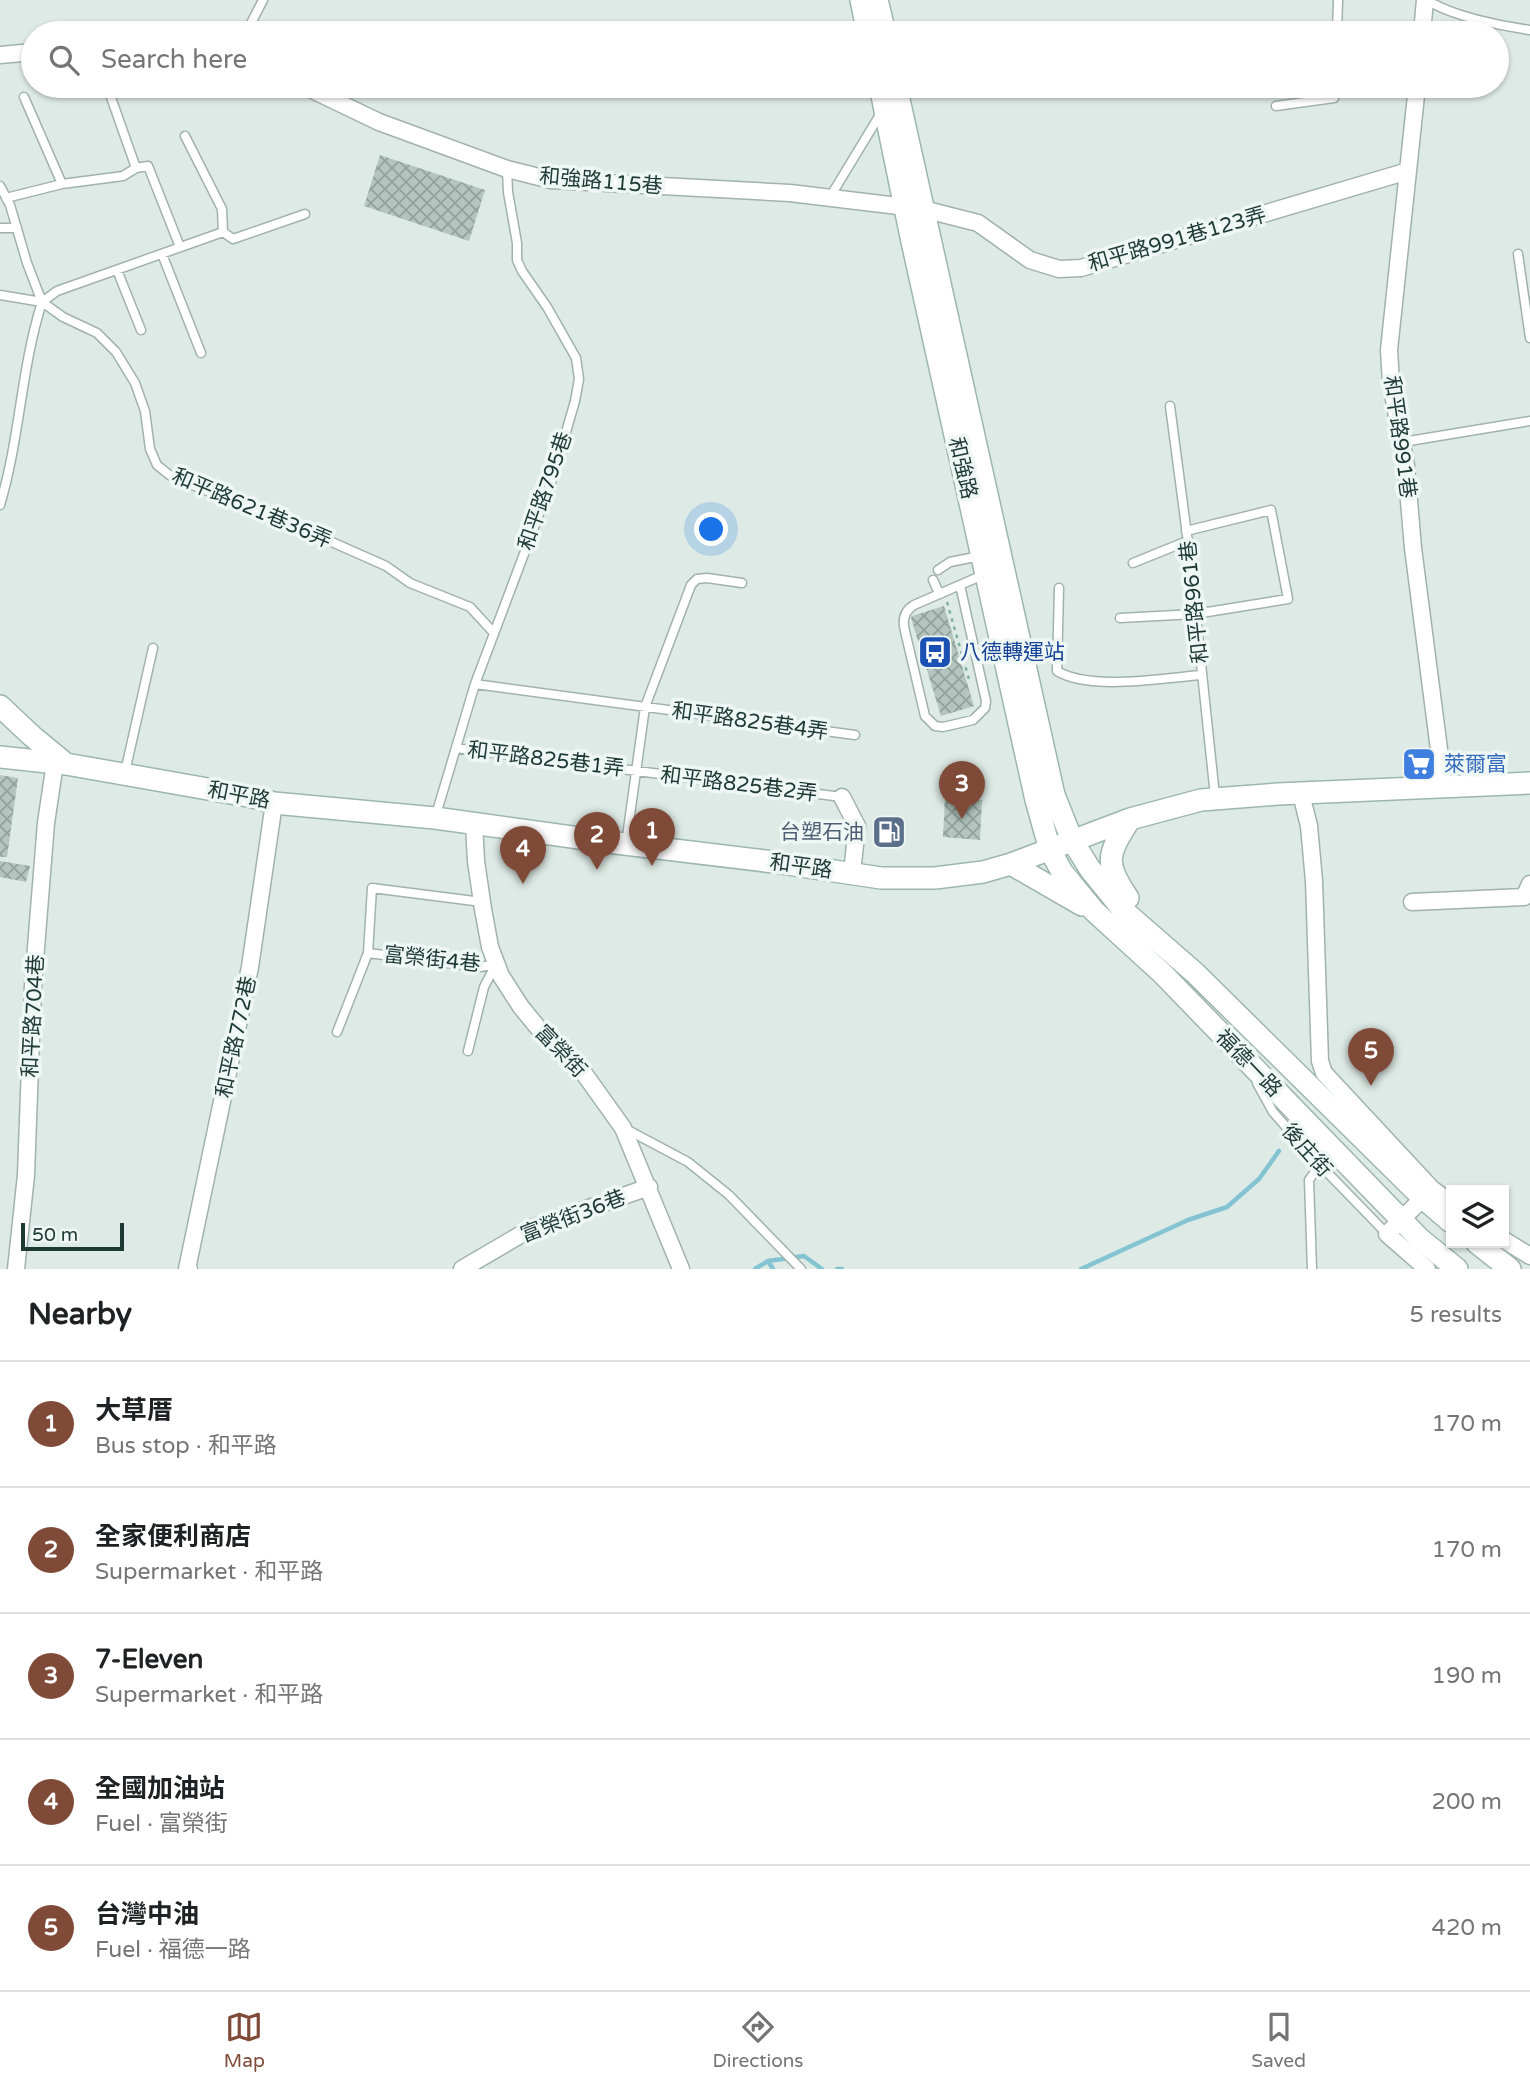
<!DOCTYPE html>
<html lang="en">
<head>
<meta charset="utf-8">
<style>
	body { margin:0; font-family:"Varela Round","Noto Sans TC",sans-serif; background:#f6f6f6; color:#202124 }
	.controls { position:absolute; right:21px; bottom:21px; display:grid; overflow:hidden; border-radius:0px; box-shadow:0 2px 5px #0004 }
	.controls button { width:63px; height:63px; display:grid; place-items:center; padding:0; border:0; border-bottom:2px solid #e0e0e0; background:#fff; color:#202124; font:35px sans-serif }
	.scale { position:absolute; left:21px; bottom:18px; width:103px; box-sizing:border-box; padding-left:7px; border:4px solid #1f3a34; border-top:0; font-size:19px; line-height:24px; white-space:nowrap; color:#1f3a34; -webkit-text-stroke:5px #eef7f3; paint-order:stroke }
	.you { position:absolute; left:712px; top:530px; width:24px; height:24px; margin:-18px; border:5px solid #fff; border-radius:50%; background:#1a73e8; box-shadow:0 0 0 10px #1a73e833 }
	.badge { display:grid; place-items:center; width:46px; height:46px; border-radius:50%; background:#804a38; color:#fff; font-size:23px; font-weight:700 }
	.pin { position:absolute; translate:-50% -58px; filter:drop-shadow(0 2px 4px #0008) }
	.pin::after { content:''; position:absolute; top:37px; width:24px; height:21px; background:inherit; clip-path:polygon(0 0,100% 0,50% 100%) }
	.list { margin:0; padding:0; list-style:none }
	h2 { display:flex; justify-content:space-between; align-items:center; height:91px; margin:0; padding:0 28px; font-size:30px }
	h2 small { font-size:23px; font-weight:400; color:#757577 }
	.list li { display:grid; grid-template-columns:46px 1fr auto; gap:21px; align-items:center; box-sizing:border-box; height:126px; padding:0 28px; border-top:2px solid #e0e0e0 }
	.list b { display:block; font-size:26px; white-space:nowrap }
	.list p { margin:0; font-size:23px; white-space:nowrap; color:#757577 }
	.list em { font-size:23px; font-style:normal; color:#757577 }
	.icon { flex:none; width:38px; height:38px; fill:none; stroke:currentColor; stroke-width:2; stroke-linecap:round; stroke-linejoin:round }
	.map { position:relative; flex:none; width:1530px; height:1269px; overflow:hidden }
	.search { position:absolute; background:#fff; box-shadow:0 2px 5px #0004; left:21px; right:21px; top:21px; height:77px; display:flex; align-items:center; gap:18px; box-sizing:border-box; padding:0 24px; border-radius:38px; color:#757577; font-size:26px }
	.sheet { height:721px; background:#fff }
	nav { display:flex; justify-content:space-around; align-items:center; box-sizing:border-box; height:98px; border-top:2px solid #e0e0e0; background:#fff; font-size:19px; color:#757577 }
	nav a { display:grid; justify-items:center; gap:4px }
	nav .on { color:#804a38 }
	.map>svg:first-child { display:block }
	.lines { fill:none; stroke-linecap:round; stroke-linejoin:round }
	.stream { stroke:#84c4d2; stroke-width:4.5 }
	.building { fill:url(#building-cross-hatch) }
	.lane-casing { stroke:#a1b2ac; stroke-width:11 }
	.street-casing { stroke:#a1b2ac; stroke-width:19 }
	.secondary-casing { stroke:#9db6ae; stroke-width:24 }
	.path { stroke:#7eafa0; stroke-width:2.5; stroke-dasharray:3.5 5; stroke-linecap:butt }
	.lane { stroke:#fff; stroke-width:8 }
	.street { stroke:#fff; stroke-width:16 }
	.secondary { stroke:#fff; stroke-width:21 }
	.labels { text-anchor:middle; stroke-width:7; stroke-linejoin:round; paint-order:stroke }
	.street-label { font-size:21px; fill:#1f3a34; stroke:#eef7f3 }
	.transit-label { font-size:21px; fill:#164399; stroke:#eef7f3; text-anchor:start }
	.shop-label { font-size:21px; fill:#366cbe; stroke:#eef7f3; text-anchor:start }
	.service-label { font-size:21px; fill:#4e5e75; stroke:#eef7f3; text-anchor:end }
</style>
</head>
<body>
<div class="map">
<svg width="1530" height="1269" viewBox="0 0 1530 1269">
	<defs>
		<pattern id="building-cross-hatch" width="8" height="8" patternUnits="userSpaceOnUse" patternTransform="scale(1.75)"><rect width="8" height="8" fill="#b3c5be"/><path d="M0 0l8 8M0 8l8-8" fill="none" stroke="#91a19b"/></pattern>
	</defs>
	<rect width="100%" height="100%" fill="#deeae5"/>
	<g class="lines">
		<path class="stream" d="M768 1261 773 1269
			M755 1269 768 1261 804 1256 822 1269
			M837 1269H842
			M1081 1269 1188 1220 1227 1207 1259 1179 1279 1151"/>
	</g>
	<path class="building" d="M380 155 485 190 469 241 364 206Z
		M944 606 974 706 941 716 911 618 912 616Z
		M0 775 18 778 7 857H0Z
		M945 797 982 800 980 840 943 837Z
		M0 861 30 866 26 882 0 877Z"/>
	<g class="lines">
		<g class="lane-casing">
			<path id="lane" d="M1427 0C1451 16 1501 26 1530 30
				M246 33 263 0
				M1337 33 1338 0
				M107 86 136 168
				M24 97 62 184
				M1276 106 1334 98 1335 86
				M185 136 222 209 223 232
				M0 186 10 205 27 263 42 302
				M830 197 881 113
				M6 198 62 184 123 176 136 168 148 166 180 247
				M0 228H17
				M162 254 201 353
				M1518 254 1530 338
				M117 270 141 330
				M0 295 42 302 63 317 97 333 116 352 135 383 145 411 150 449 157 465 172 477 250 508 262 511 386 566 410 583 470 607 494 633
				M42 302 57 291 223 232 233 239 305 214
				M1170 406 1189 550 1215 796
				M1403 442 1530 421
				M0 505C20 438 21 368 42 302
				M1133 563 1187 541
				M938 570 950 562 980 556
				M933 580 938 591 942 593
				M960 585 986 701 985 708 973 720 943 727 935 726 925 716 905 631C902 620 904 611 914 605L983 575
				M1059 588 1057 671C1090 691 1163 678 1202 675
				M1120 618 1195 614 1288 599 1271 510 1186 531
				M475 684 855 735
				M456 748 842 797
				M125 772 153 648
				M435 818 475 684 553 477 575 401 579 379 576 358 547 307 522 271 517 260V243L508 192 507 169
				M626 844 645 707 691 585 697 579 707 578 742 583
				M368 953 480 967 496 964
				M337 1032 368 953 372 888 482 902
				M468 1051 484 987 495 966
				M1257 1083 1273 1112 1320 1165 1387 1234
				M626 1129 688 1162 729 1195 801 1269
				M1312 1269 1309 1180 1320 1165"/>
		</g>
		<g class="street-casing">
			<path id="street" d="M1422 33 1425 0
				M0 55 33 52
				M304 86 379 122 507 169 551 180 790 193 923 209 978 223 1030 260 1059 269 1081 268 1408 171
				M1417 86 1389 350 1391 383 1406 466 1413 548 1444 788
				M1301 794 1309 826 1314 881 1320 1061 1324 1073 1432 1189
				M842 797 857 826 852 873
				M474 824 476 861 483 909 490 947 501 976 521 1007 544 1035 583 1072 623 1128 681 1269
				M1412 902 1524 897 1530 884
				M1504 1240 1530 1256
				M16 1269 26 1175 33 985 46 823 55 763
				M189 1269H187L250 967 274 803
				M462 1269 532 1228 649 1187
				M1427 1269 1387 1234 1432 1189 1451 1203"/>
		</g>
		<g class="secondary-casing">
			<path id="secondary" d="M861 0 868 33
				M877 0 885 33
				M880 86 911 237 1036 800 1050 850 1062 872 1094 911 1162 973 1420 1239 1457 1269
				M896 86 1054 795 1072 840 1090 869 1125 912 1195 973 1423 1198 1451 1222
				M0 706 32 736 66 764
				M0 757 66 764 253 797 274 803 435 818 608 842 774 862 881 878H935L983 872 1011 864 1130 819 1201 800 1278 794 1530 783
				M1011 864 1082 905
				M1128 898C1104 862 1107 855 1130 819
				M1477 1243 1510 1269"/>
		</g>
		<path class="path" d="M947 602 970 683"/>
		<use href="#lane" class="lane"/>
		<use href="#street" class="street"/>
		<use href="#secondary" class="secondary"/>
	</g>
	<defs>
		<g id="bus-square" transform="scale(1.75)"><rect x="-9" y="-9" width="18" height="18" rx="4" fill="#1a4fb4" stroke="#eef7f3"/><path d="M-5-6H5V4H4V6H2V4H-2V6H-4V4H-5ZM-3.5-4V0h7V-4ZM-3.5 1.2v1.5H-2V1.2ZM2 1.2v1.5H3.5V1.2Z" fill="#fff"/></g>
		<g id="supermarket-square" transform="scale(1.75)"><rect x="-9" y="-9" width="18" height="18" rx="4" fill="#3f7fe0" stroke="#eef7f3"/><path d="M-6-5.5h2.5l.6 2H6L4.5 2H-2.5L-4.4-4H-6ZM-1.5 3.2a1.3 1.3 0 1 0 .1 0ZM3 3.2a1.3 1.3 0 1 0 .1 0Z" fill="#fff"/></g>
		<g id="fuel-square" transform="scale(1.75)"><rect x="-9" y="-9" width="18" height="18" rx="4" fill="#5c6f8a" stroke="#eef7f3"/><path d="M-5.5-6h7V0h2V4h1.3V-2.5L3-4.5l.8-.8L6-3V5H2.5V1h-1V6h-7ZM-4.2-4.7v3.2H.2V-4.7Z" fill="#fff"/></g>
	</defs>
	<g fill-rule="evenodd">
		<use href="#bus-square" x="935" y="652"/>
		<use href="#supermarket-square" x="1419" y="764"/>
		<use href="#fuel-square" x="889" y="832"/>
	</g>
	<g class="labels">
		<g class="street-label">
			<text transform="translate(601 181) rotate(5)" y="7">和強路115巷</text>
			<text transform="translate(1177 239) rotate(-16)" y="7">和平路991巷123弄</text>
			<text transform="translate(1400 437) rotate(82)" y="7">和平路991巷</text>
			<text transform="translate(963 468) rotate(77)" y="7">和強路</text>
			<text transform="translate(545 491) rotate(-71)" y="7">和平路795巷</text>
			<text transform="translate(252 508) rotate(23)" y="7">和平路621巷36弄</text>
			<text transform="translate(1194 602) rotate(-96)" y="7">和平路961巷</text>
			<text transform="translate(750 721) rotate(8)" y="7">和平路825巷4弄</text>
			<text transform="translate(546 759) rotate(7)" y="7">和平路825巷1弄</text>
			<text transform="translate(739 784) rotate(7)" y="7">和平路825巷2弄</text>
			<text transform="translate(239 795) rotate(11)" y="7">和平路</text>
			<text transform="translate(801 866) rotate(8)" y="7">和平路</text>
			<text transform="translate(432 959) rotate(6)" y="7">富榮街4巷</text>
			<text transform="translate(33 1016) rotate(-87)" y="7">和平路704巷</text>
			<text transform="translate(236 1037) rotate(-78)" y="7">和平路772巷</text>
			<text transform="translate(561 1051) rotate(46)" y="7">富榮街</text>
			<text transform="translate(1249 1063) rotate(46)" y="7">福德一路</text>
			<text transform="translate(1307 1150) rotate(48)" y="7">後庄街</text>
			<text transform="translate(573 1216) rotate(-21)" y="7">富榮街36巷</text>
		</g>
		<g class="transit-label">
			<text x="960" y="659">八德轉運站</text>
		</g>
		<g class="shop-label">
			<text x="1444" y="771">萊爾富</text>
		</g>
		<g class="service-label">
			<text x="864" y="839">台塑石油</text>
		</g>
	</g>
</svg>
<div class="controls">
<button><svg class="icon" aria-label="layers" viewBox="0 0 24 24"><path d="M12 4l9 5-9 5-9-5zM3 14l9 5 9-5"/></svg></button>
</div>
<div class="scale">50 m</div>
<div class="you"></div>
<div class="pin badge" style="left:652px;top:866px">1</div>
<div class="pin badge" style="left:597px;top:870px">2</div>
<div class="pin badge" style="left:962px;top:819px">3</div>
<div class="pin badge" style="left:523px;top:884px">4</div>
<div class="pin badge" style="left:1371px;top:1086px">5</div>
<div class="search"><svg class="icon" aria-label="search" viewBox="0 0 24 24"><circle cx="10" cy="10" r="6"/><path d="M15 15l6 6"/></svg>Search here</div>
</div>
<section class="sheet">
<h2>Nearby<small>5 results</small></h2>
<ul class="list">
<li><span class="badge">1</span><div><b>大草厝</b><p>Bus stop · 和平路</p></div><em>170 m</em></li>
<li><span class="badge">2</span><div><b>全家便利商店</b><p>Supermarket · 和平路</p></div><em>170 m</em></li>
<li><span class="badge">3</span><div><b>7-Eleven</b><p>Supermarket · 和平路</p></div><em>190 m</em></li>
<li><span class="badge">4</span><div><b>全國加油站</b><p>Fuel · 富榮街</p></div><em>200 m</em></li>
<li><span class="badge">5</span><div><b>台灣中油</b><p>Fuel · 福德一路</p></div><em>420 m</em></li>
</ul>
</section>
<nav>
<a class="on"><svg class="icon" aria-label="map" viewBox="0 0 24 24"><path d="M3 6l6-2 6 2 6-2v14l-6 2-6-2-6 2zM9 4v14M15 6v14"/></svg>Map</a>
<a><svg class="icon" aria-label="directions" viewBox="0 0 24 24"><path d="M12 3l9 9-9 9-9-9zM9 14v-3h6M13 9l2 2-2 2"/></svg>Directions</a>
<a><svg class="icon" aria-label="saved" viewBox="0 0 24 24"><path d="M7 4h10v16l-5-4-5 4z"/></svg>Saved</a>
</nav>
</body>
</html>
